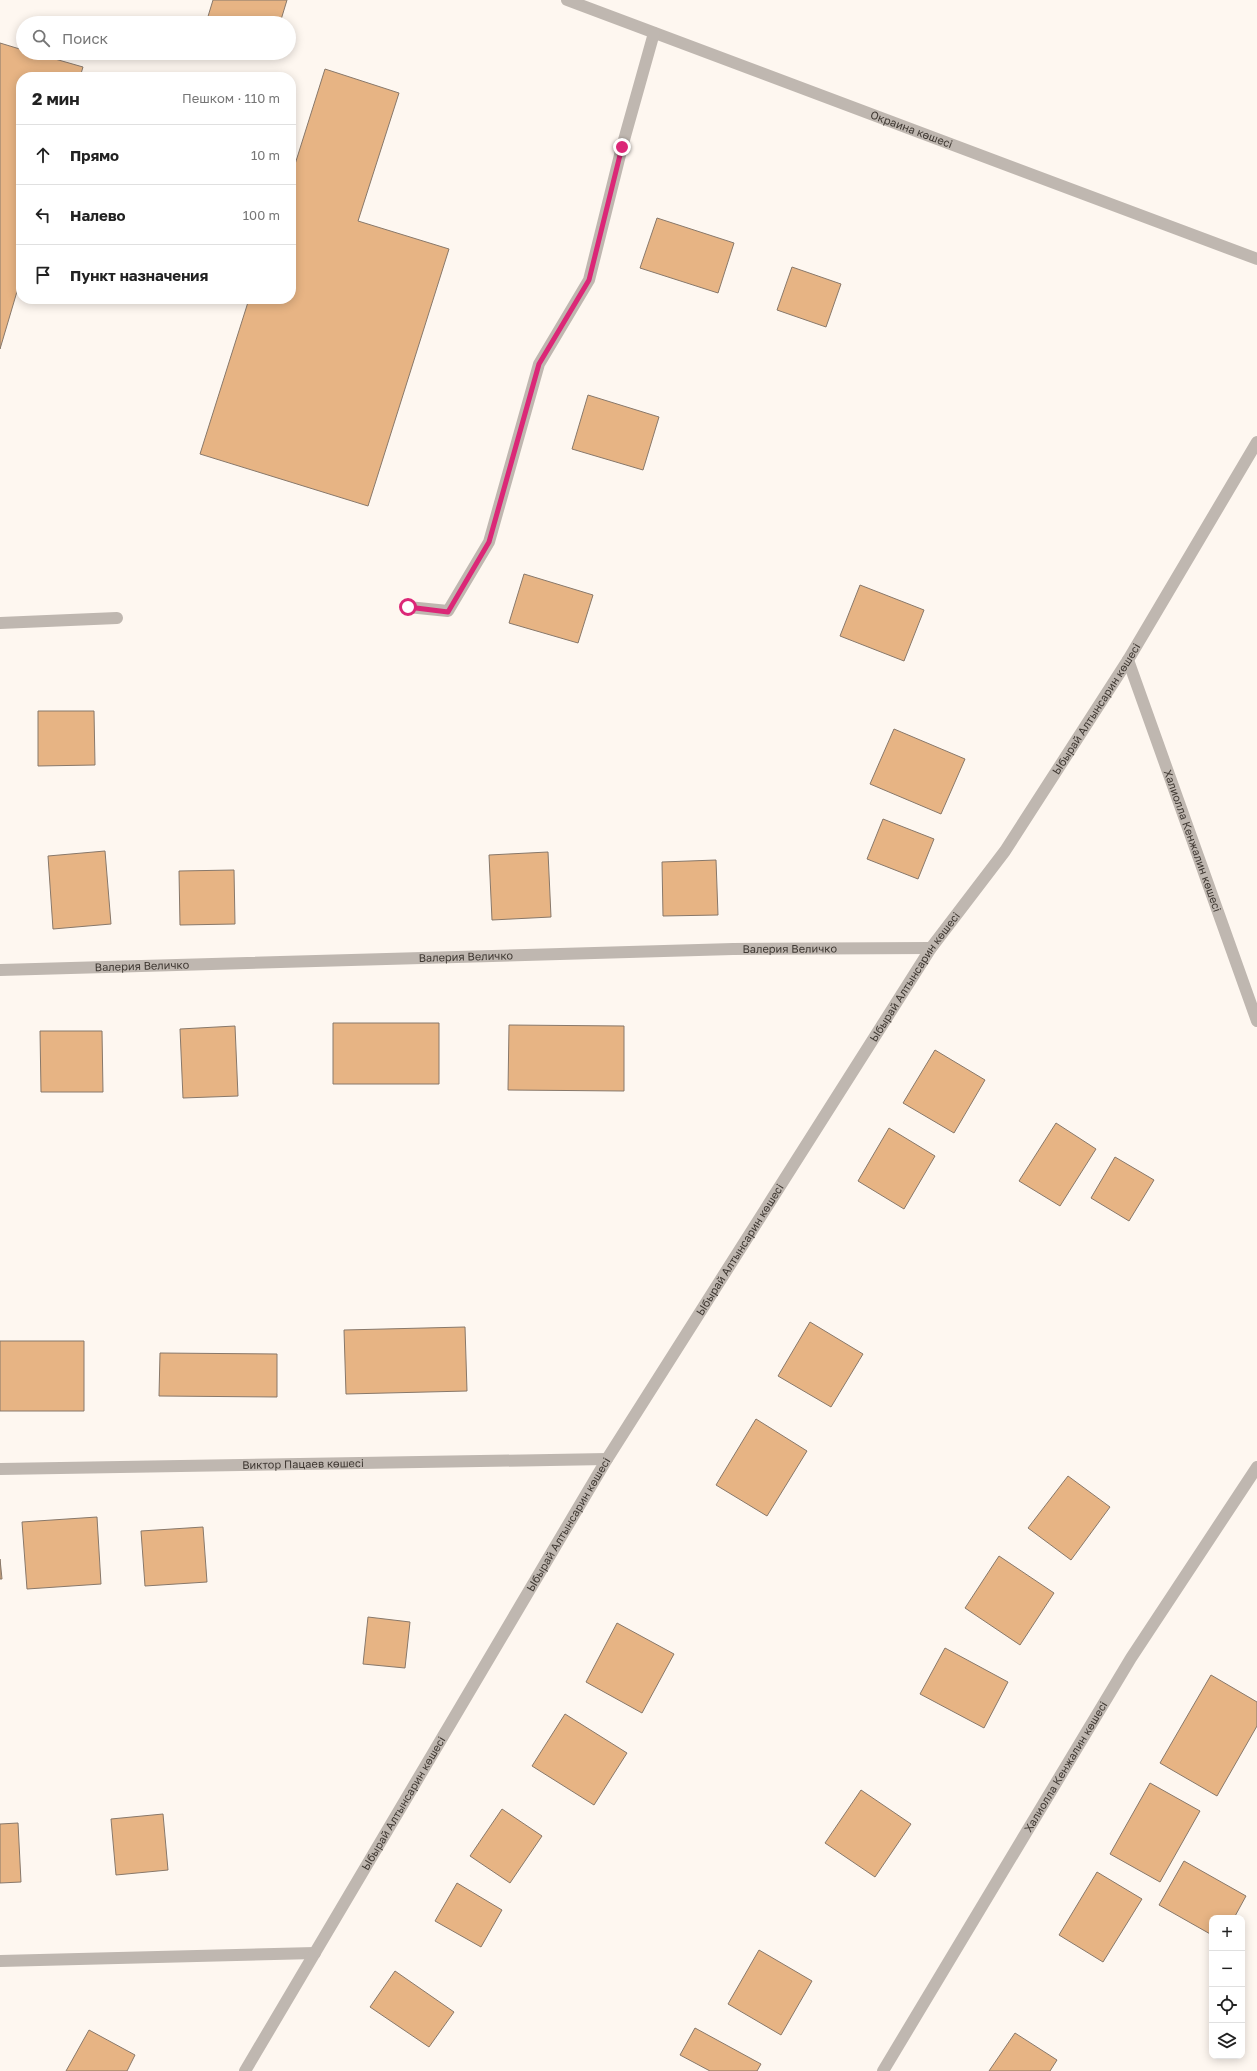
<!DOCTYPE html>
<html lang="ru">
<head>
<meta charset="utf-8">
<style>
	body { margin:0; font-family:"Golos Text",sans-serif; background:#f2f2f2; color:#222 }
	.controls { position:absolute; right:12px; bottom:12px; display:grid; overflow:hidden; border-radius:8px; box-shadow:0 2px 10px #0003 }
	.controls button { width:36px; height:36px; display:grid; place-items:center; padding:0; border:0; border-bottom:1px solid #e0e0e0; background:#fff; color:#222; font:20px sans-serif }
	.stop { position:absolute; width:12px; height:12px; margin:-9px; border:3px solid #db2777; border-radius:50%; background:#fff }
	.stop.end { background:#db2777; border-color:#fff; box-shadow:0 1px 4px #0008 }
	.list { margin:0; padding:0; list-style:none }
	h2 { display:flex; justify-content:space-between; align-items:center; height:52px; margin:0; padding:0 16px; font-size:17px }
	h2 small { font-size:13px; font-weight:400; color:#767676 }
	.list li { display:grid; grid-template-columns:26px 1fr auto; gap:12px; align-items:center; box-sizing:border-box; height:60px; padding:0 16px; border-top:1px solid #e0e0e0 }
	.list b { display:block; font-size:15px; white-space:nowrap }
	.list em { font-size:13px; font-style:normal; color:#767676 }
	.icon { flex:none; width:22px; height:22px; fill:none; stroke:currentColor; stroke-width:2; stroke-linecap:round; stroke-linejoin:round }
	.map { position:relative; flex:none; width:1257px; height:2071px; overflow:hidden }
	.search { position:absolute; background:#fff; box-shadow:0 2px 10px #0003; left:16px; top:16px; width:280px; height:44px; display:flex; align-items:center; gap:10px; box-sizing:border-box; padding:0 14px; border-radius:22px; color:#767676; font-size:15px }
	.panel { position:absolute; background:#fff; box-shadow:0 2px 10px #0003; left:16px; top:72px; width:280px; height:232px; border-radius:16px }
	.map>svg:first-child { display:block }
	.building { fill:#e7b484; stroke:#88786a }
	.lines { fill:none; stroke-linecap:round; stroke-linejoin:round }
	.minor { stroke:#bfb7b0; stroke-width:12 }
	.route { stroke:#db2777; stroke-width:5 }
	.labels { text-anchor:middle; stroke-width:3; stroke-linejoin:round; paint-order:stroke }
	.street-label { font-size:11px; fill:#3f3832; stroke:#fff }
</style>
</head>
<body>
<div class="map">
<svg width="1257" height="2071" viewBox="0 0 1257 2071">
	<rect width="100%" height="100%" fill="#fef7f0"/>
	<path class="building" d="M213 0H287L280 23H206Z
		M0 43 23 50V53H34L83 67 80 77H21V278L0 349Z
		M325 69 399 93 358 221 449 249 368 506 200 454 249 299H291V177Z
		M657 218 734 243 718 293 640 268Z
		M792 267 841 284 826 327 777 310Z
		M588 395 659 417 643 470 572 449Z
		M524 574 593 595 578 643 509 623Z
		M860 585 924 610 904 661 840 636Z
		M38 711H94L95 765 38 766Z
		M894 729 965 759 941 814 870 784Z
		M883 819 934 839 918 879 867 859Z
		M105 851 111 924 53 929 48 856Z
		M548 852 551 917 492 920 489 855Z
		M716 860 718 915 663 916 662 862Z
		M234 870 235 924 180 925 179 871Z
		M333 1023H439V1084H333Z
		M509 1025 624 1026V1091L508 1090Z
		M235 1026 238 1096 183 1098 180 1029Z
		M40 1031H102L103 1092H41Z
		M935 1050 985 1080 954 1133 903 1103Z
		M1056 1123 1096 1149 1060 1206 1019 1181Z
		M889 1128 935 1156 904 1209 858 1181Z
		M1115 1157 1154 1180 1129 1221 1091 1198Z
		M810 1322 863 1354 831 1407 778 1376Z
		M465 1327 467 1391 346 1394 344 1330Z
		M0 1341H84V1411H0Z
		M160 1353 277 1354V1397L159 1396Z
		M756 1419 807 1451 767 1516 716 1485Z
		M1068 1476 1110 1507 1071 1560 1028 1528Z
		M97 1517 101 1584 27 1589 22 1522Z
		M203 1527 207 1582 145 1586 141 1531Z
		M999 1556 1054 1593 1020 1645 965 1608Z
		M0 1559 2 1579H0Z
		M368 1617 410 1622 405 1668 363 1664Z
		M617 1623 674 1654 642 1713 586 1682Z
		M945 1648 1008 1682 984 1728 920 1694Z
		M1211 1675 1257 1702V1726L1217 1796 1160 1763Z
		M565 1714 627 1753 594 1805 532 1766Z
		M1150 1783 1200 1811 1160 1882 1110 1854Z
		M861 1790 911 1824 875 1877 825 1843Z
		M502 1809 542 1836 510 1883 470 1856Z
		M163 1814 168 1870 116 1875 111 1819Z
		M18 1823 21 1882 0 1883V1824Z
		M1184 1861 1246 1896 1234 1918H1212V1935L1159 1905Z
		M1097 1872 1142 1899 1103 1962 1059 1935Z
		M457 1883 502 1910 481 1947 435 1921Z
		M759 1950 812 1981 781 2035 728 2004Z
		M395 1971 454 2012 429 2047 370 2007Z
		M695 2028 761 2064 757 2071H710L680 2055Z
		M89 2030 135 2055 127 2071H66Z
		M1015 2033 1057 2060 1050 2071H989Z"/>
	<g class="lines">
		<g class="minor">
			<path id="s1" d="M567 0 1257 259"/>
			<path d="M408 607 448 611 489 542 539 364 589 280 622 147 654 33"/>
			<path d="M0 623 117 618"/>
			<path id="s2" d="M1128 660 1257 1021"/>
			<path id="s3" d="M0 970 733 949 931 948"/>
			<path id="s4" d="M0 1469 607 1459"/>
			<path d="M0 1961 315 1953"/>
			<path id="s5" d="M245 2071 607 1459 931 948 1005 851 1128 660 1257 442"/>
			<path id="s6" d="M883 2071 1131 1658 1257 1467"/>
		</g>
	</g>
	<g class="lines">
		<path class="route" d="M408 607 448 612 489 542 539 364 589 280 622 147"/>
	</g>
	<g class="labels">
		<g class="street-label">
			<text dy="4" stroke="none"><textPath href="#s1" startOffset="368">Окраина көшесі</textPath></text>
			<text dy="4" stroke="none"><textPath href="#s5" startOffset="1607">Ыбырай Алтынсарин көшесі</textPath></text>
			<text dy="4" stroke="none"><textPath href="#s2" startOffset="192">Халиолла Кенжалин көшесі</textPath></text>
			<text dy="4" stroke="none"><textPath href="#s3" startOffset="790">Валерия Величко</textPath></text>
			<text dy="4" stroke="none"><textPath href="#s3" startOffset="466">Валерия Величко</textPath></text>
			<text dy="4" stroke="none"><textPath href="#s3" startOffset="142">Валерия Величко</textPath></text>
			<text dy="4" stroke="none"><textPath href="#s5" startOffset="1283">Ыбырай Алтынсарин көшесі</textPath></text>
			<text dy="4" stroke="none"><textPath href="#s5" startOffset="959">Ыбырай Алтынсарин көшесі</textPath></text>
			<text dy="4" stroke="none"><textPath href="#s4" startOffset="303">Виктор Пацаев көшесі</textPath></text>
			<text dy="4" stroke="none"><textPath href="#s5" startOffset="635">Ыбырай Алтынсарин көшесі</textPath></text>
			<text dy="4" stroke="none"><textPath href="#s6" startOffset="355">Халиолла Кенжалин көшесі</textPath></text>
			<text dy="4" stroke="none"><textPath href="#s5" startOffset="311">Ыбырай Алтынсарин көшесі</textPath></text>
		</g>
	</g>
</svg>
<div class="controls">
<button>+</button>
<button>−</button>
<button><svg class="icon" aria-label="locate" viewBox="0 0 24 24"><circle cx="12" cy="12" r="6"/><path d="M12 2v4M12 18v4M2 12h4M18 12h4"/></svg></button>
<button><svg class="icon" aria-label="layers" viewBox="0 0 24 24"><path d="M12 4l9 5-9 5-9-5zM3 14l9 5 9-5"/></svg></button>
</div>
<div class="stop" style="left:408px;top:607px"></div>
<div class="stop end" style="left:622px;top:147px"></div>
<div class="search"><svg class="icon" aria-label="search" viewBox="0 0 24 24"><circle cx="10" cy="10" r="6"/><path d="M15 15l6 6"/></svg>Поиск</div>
<section class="panel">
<h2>2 мин<small>Пешком · 110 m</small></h2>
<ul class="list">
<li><svg class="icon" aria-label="ahead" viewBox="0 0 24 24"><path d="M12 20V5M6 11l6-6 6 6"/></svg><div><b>Прямо</b></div><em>10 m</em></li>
<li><svg class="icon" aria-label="left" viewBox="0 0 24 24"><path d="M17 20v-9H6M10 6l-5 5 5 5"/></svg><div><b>Налево</b></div><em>100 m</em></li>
<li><svg class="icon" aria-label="arrive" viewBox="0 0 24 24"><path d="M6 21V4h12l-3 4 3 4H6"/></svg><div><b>Пункт назначения</b></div></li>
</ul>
</section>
</div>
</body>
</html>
